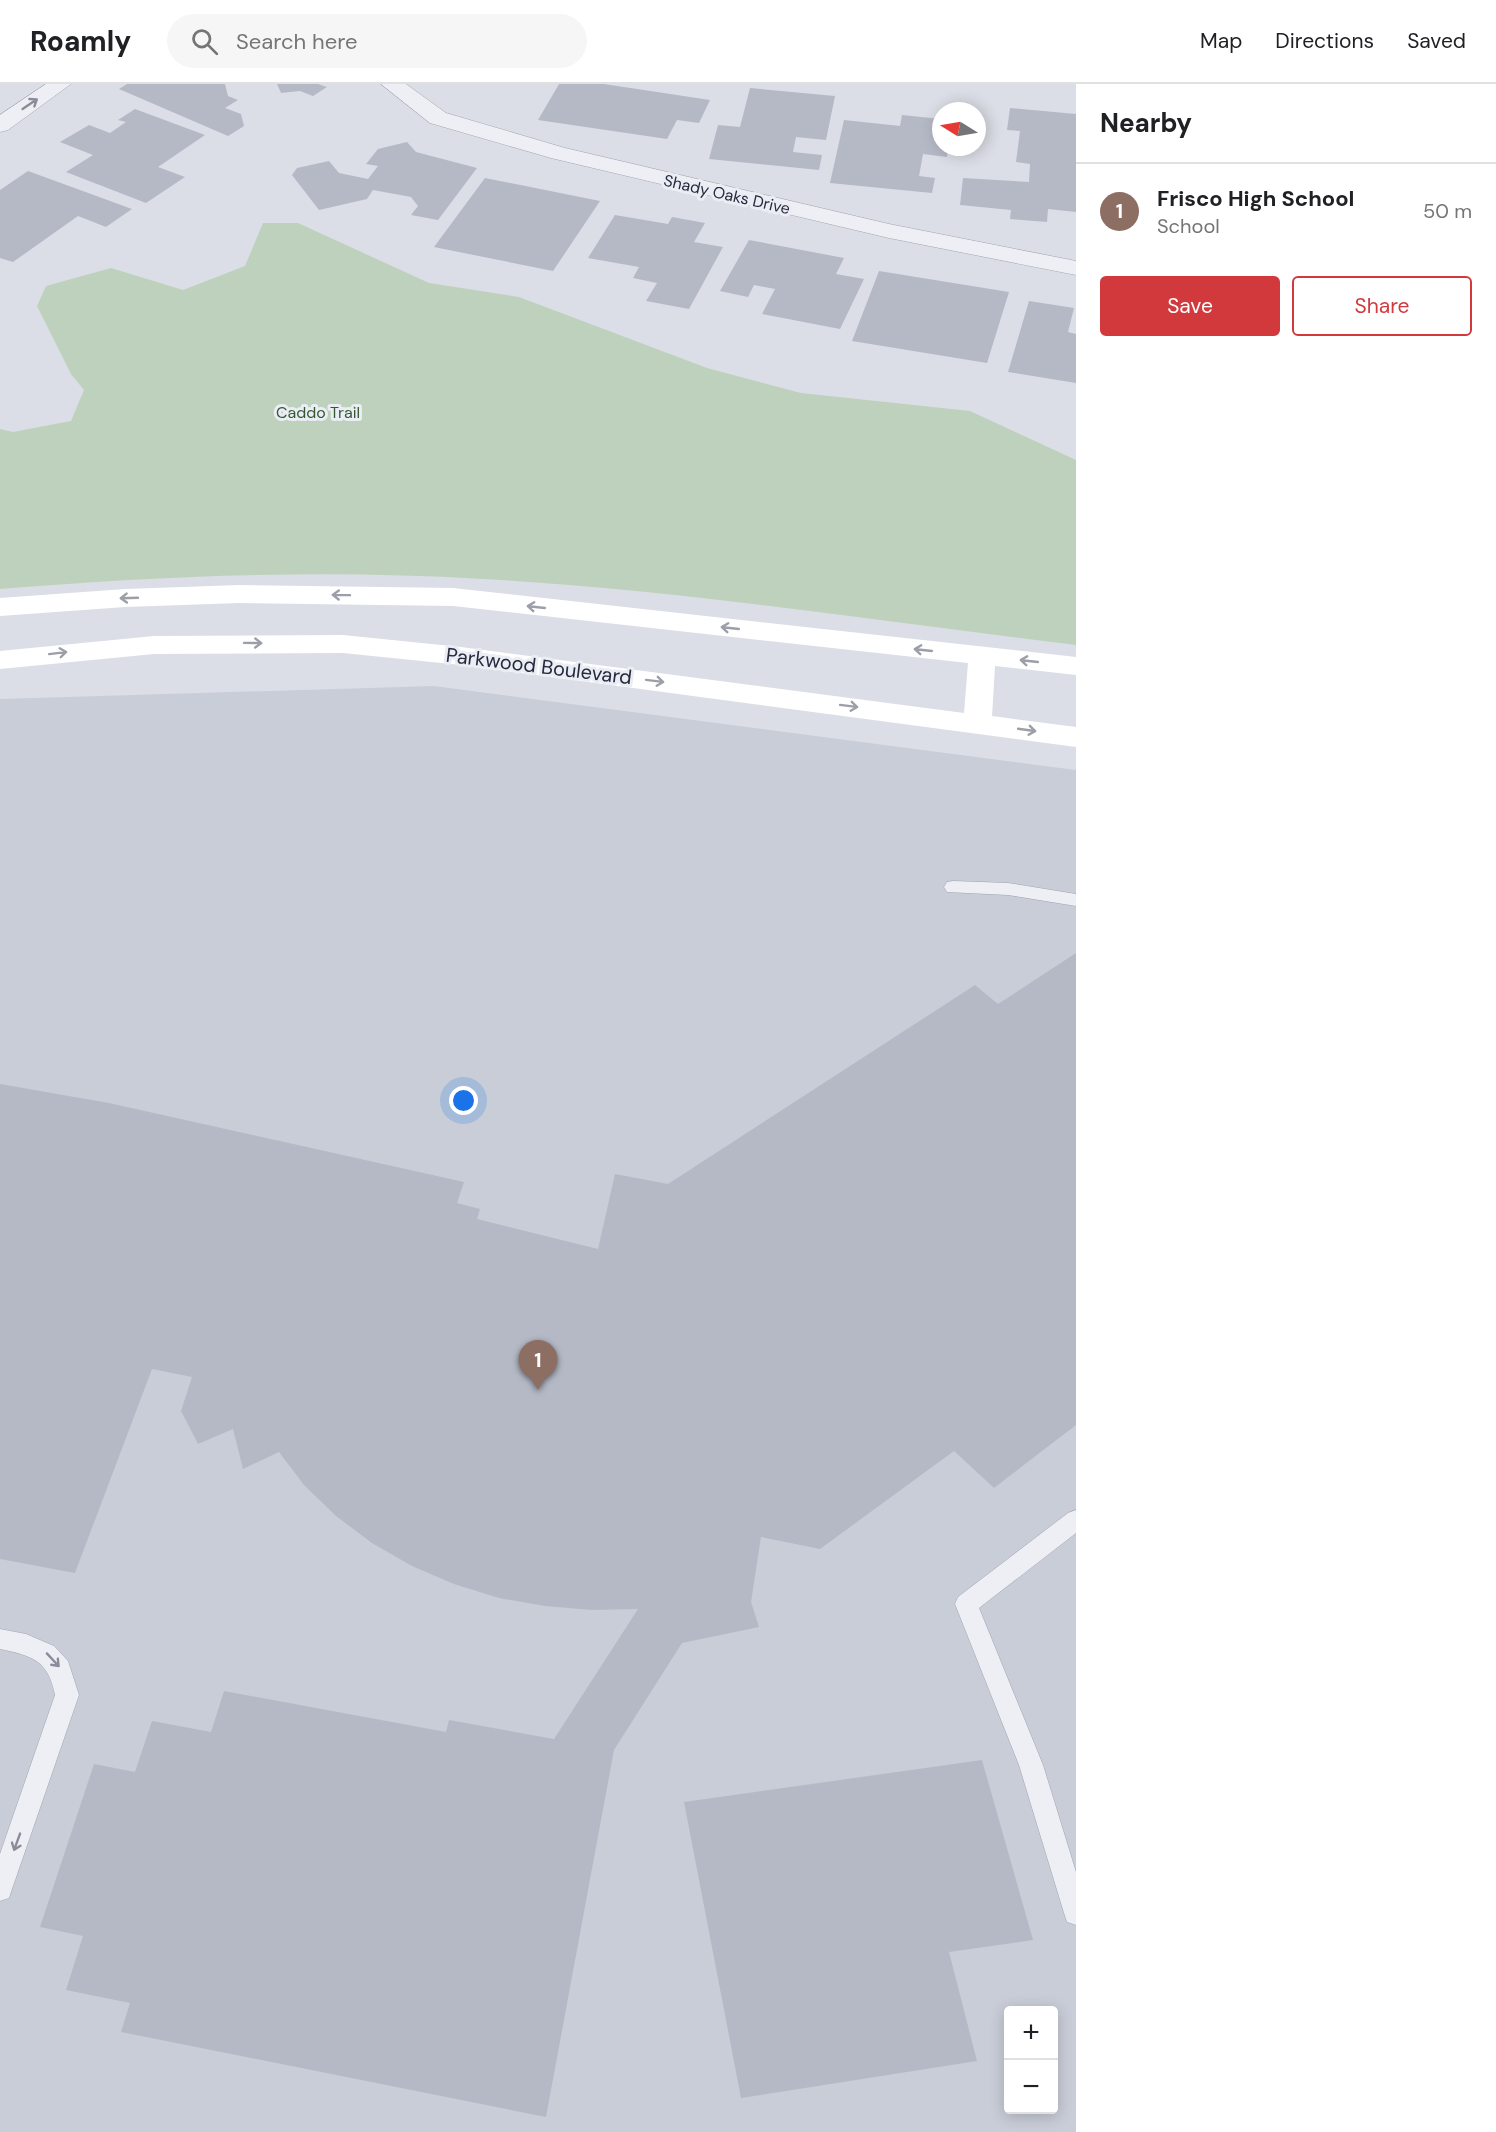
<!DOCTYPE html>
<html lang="en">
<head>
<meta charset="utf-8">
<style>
	body { margin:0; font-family:"DM Sans",sans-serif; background:#f6f6f6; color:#202124 }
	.controls { position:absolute; right:18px; bottom:18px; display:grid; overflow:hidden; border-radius:6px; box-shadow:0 3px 15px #0003 }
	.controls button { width:54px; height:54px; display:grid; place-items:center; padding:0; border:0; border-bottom:2px solid #e0e0e0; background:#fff; color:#202124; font:30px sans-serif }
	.compass { position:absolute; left:932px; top:18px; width:54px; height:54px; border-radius:50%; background:#fff; box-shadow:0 3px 15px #0003; rotate:281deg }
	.you { position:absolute; left:464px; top:1017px; width:21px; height:21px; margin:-15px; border:4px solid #fff; border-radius:50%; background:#1a73e8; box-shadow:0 0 0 9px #1a73e833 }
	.badge { display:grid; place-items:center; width:39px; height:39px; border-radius:50%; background:#d2393c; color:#fff; font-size:20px; font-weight:700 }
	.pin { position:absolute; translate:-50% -50px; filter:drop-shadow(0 2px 3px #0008) }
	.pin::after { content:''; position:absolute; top:32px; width:21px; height:18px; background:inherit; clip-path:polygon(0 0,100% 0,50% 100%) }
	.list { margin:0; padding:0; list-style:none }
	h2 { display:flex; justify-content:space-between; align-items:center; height:78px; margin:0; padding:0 24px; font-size:26px }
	h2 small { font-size:20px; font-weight:400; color:#757577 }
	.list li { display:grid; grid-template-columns:39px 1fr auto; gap:18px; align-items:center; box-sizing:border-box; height:96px; padding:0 24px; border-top:2px solid #e0e0e0 }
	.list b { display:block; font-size:22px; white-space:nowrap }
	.list p { margin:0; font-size:20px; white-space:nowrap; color:#757577 }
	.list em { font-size:20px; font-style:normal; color:#757577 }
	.actions { display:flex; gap:12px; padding:18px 24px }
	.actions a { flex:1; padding:14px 0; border:2px solid #d2393c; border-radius:6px; text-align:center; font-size:21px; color:#d2393c }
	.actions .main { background:#d2393c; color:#fff }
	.icon { flex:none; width:33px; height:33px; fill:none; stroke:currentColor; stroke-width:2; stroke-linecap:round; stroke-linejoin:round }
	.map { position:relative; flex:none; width:1076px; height:2048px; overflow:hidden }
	header { display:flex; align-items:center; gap:36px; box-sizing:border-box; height:84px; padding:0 30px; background:#fff; border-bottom:2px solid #e0e0e0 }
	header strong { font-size:28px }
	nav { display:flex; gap:33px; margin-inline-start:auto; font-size:21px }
	.search { width:420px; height:54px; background:#f6f6f6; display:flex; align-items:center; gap:15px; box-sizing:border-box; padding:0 21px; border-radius:33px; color:#757577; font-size:22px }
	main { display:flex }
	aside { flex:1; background:#fff }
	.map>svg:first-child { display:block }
	.built { fill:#c9cdd8; fill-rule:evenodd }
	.green { fill:#bed1bc }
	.building { fill:#b5b9c6 }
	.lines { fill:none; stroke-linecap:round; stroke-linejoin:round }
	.lane-casing { stroke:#a1a4b0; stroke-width:1 }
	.street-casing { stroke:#a1a4b0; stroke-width:1 }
	.lane { fill:#eeeff5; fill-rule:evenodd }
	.street { fill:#eeeff5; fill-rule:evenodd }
	.secondary { fill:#fff; fill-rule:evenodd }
	.oneway { stroke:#8a8c99 }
	.oneway2 { stroke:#9d9fa8 }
	.labels { text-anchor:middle; stroke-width:6; stroke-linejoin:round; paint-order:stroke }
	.far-street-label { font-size:16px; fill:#252a3d; stroke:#eaedf4 }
	.far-park-label { font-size:16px; fill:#345932; stroke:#eaedf4 }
	.street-label { font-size:20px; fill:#252a3d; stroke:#eaedf4 }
</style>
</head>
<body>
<header>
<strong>Roamly</strong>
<div class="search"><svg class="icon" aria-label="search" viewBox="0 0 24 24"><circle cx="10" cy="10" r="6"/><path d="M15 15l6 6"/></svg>Search here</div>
<nav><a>Map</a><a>Directions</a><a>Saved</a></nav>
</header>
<main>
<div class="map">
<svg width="1076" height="2048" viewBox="0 0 1076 2048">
	<rect width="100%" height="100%" fill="#dbdee6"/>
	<path class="built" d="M434 602 1076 686V2048H0V615ZM1008 1926H1054V2026H1008Z"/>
	<path class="green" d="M263 139H298L429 199 519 213 707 284 801 309 970 327 1076 376V561C879 537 681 506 483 495 321 485 161 492 0 505V345L13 348 71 337 84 306 71 290 37 222 46 202 111 184 183 206 245 182Z"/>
	<path class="building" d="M127 0H225L228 12 238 16 225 24 241 30 244 42 228 52 119 5Z
		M277 0H318L327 3 313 12 300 7 281 9Z
		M559 0H604L710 16 699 39 677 36 667 55 538 36Z
		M750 4 835 12 826 56 796 53 793 68 822 71 819 86 709 75 718 41 740 43Z
		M1010 24 1076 30V128L1048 125 1047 138 1010 135 1011 126 960 121 963 94 1029 98 1030 80 1016 78 1020 47 1007 46Z
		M135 25 205 51 158 83 185 93 146 119 66 88 93 71 60 58 89 41 110 49 126 38 118 36Z
		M902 31 941 35V63H948L947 73 923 70 919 92 935 94 932 109 830 99 844 36 900 42Z
		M407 58 416 68 477 84 438 136 411 131 418 122 411 113 373 106 367 115 319 126 292 91 297 84 329 77 339 89 368 95 378 82 366 80 378 65Z
		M28 87 132 125 106 143 78 132 13 178 0 174V106Z
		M485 94 600 117 553 187 434 163Z
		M615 131 668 140 672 133 705 139 694 158 723 163 689 225 646 217 657 199 633 194 639 183 588 174Z
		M749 156 844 174 836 190 864 195 840 245 762 230 775 205 754 201 748 213 720 207Z
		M879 187 1009 208 987 279 852 257Z
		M1029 217 1074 224 1068 248 1076 250V299L1008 288Z
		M1076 869V1341L994 1404 954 1367 820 1465 761 1453 751 1518 759 1543 682 1559 614 1666 546 2033 121 1948 130 1919 66 1906 83 1852 40 1843 94 1680 135 1688 152 1637 211 1648 224 1607 446 1648 449 1636 554 1655 638 1525 592 1526 545 1522 499 1514 454 1500 412 1482 372 1459 336 1432 304 1401 279 1368 243 1385 233 1345 198 1360 181 1327 192 1293 152 1285 75 1489 0 1475V1000L109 1019 464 1098 457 1119 480 1125 477 1135 598 1165 615 1090 668 1100 975 901 998 920Z
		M982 1676 1033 1856 949 1868 977 1977 741 2014 684 1718Z"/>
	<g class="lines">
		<g class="lane-casing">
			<path id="lane" d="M953 797 1008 799 1076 810V822L1008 811 947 808 944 803 947 798Z
				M1076 1426V1449L979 1524 1043 1681 1076 1788V1841L1067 1838 1064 1829 1019 1681 955 1520 958 1513 1068 1429Z
				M0 1545 26 1550 54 1562 68 1577 79 1611 12 1805 9 1814 0 1817V1770L55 1611C48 1576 33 1572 0 1565Z"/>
		</g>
		<g class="street-casing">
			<path id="street" d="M46 0H71L8 46 0 48V31Z
				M381 0H406L446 29 565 64 889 140 1076 177V191L889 154 551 74 430 39Z"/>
		</g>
		<use href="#lane" class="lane"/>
		<use href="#street" class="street"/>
		<path class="secondary" d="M240 501 453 504 1076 573V591L995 582 992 632 1076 643V663L461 581 343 569 154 570 0 585V567L154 552 343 551 461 563 964 629 968 579 453 522 240 519 125 523 0 532V514L125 505Z"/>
	</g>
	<defs><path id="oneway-shaft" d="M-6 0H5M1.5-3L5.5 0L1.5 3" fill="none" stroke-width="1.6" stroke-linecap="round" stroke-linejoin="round" transform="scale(1.5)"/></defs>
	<g class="oneway">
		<use href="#oneway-shaft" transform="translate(30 20) rotate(-34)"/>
		<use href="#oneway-shaft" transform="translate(53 1576) rotate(47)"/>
		<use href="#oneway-shaft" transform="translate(17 1758) rotate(110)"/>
	</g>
	<g class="oneway2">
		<use href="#oneway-shaft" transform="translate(341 511) rotate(-179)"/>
		<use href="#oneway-shaft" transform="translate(129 514) rotate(178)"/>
		<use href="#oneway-shaft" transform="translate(536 523) rotate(-174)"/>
		<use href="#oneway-shaft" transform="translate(730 544) rotate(-174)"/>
		<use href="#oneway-shaft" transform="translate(253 559) rotate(1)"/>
		<use href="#oneway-shaft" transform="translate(923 566) rotate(-174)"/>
		<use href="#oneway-shaft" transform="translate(58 569) rotate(-7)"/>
		<use href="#oneway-shaft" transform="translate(1029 577) rotate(-174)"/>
		<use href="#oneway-shaft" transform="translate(655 597) rotate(7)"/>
		<use href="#oneway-shaft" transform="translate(849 622) rotate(7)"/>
		<use href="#oneway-shaft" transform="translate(1027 646) rotate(8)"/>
	</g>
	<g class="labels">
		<g class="far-street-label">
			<text transform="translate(727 110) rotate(13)" y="6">Shady Oaks Drive</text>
		</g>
		<g class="far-park-label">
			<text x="318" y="334">Caddo Trail</text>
		</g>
		<g class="street-label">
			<text transform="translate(539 582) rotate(7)" y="7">Parkwood Boulevard</text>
		</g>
	</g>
</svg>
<div class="controls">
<button>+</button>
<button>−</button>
</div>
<svg class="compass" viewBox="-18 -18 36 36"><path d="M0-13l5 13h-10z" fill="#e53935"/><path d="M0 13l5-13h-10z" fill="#757577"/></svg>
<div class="you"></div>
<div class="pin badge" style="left:538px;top:1306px;background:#8d6e63">1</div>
</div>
<aside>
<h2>Nearby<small></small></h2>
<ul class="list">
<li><span class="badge" style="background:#8d6e63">1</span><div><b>Frisco High School</b><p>School</p></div><em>50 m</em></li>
</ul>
<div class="actions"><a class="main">Save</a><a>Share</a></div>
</aside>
</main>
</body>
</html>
